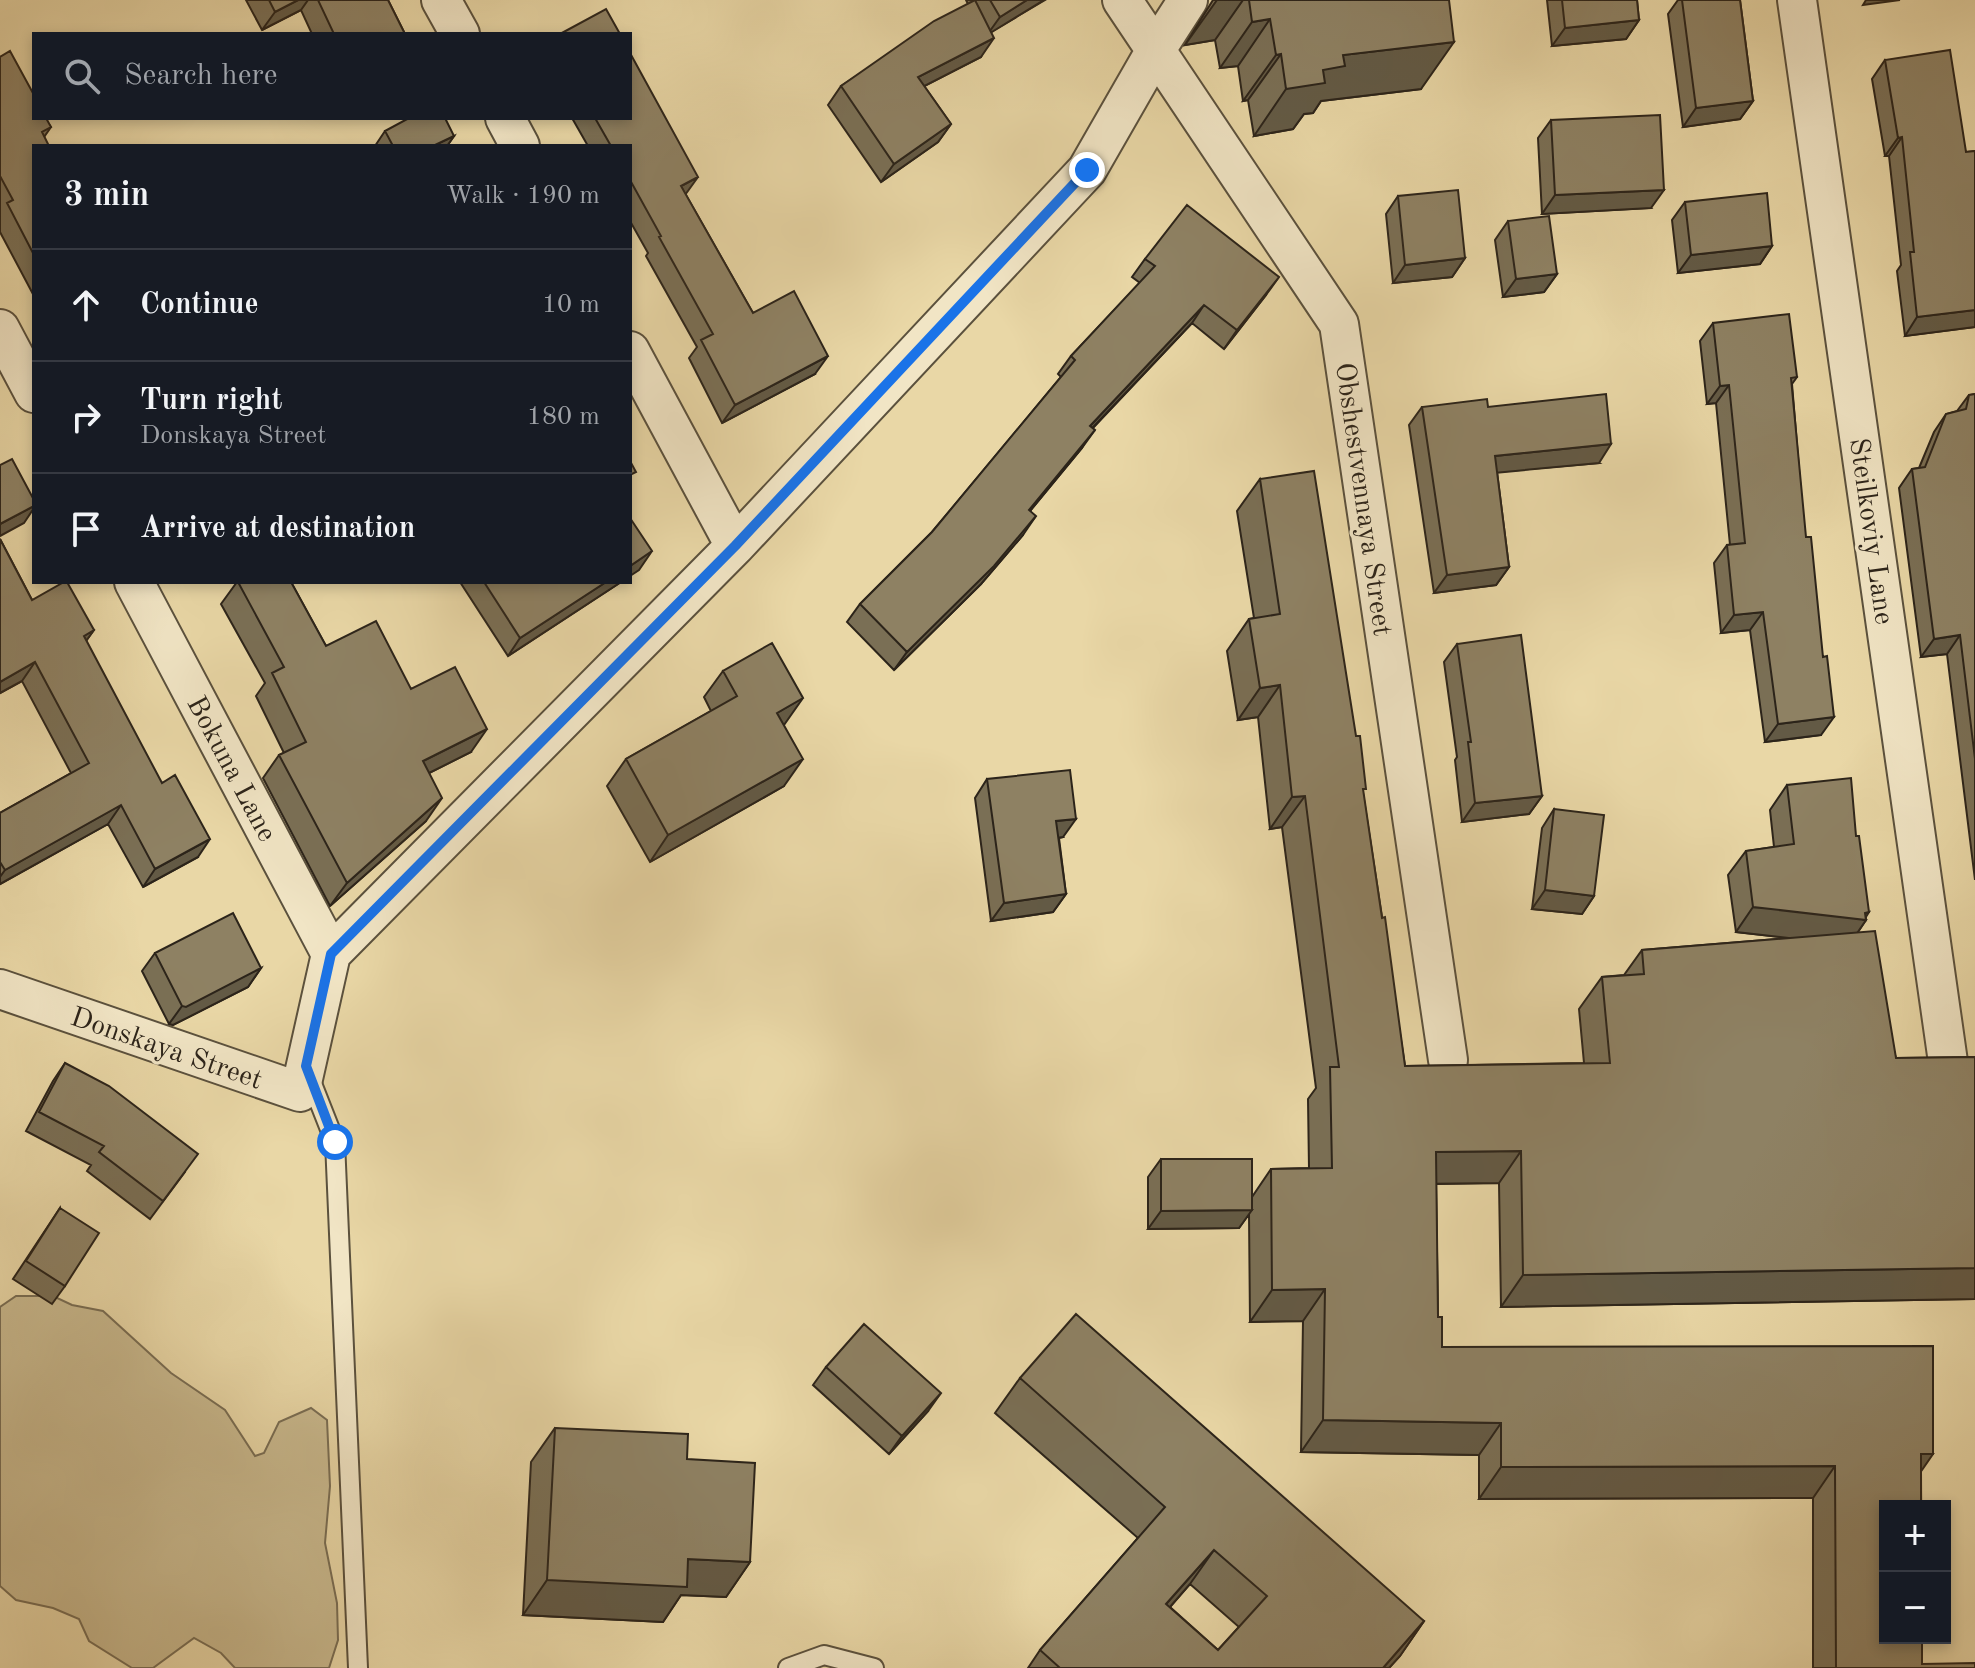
<!DOCTYPE html>
<html lang="en">
<head>
<meta charset="utf-8">
<style>
	body { margin:0; font-family:"Old Standard TT",serif; background:#242831; color:#f1f3f6 }
	.controls { position:absolute; right:24px; bottom:24px; display:grid; overflow:hidden; border-radius:0px; box-shadow:0 4px 12px #0003 }
	.controls button { width:72px; height:72px; display:grid; place-items:center; padding:0; border:0; border-bottom:2px solid #363941; background:#171b24; color:#f1f3f6; font:40px sans-serif }
	.stop { position:absolute; width:24px; height:24px; margin:-18px; border:6px solid #1a73e8; border-radius:50%; background:#fff }
	.stop.end { background:#1a73e8; border-color:#fff; box-shadow:0 2px 8px #0008 }
	.list { margin:0; padding:0; list-style:none }
	h2 { display:flex; justify-content:space-between; align-items:center; height:104px; margin:0; padding:0 32px; font-size:34px }
	h2 small { font-size:26px; font-weight:400; color:#9ea1a6 }
	.list li { display:grid; grid-template-columns:52px 1fr auto; gap:24px; align-items:center; box-sizing:border-box; height:112px; padding:0 32px; border-top:2px solid #363941 }
	.list b { display:block; font-size:30px; white-space:nowrap }
	.list p { margin:0; font-size:26px; white-space:nowrap; color:#9ea1a6 }
	.list em { font-size:26px; font-style:normal; color:#9ea1a6 }
	.icon { flex:none; width:44px; height:44px; fill:none; stroke:currentColor; stroke-width:2; stroke-linecap:round; stroke-linejoin:round }
	.map { position:relative; flex:none; width:1975px; height:1668px; overflow:hidden }
	.search { position:absolute; background:#171b24; box-shadow:0 4px 12px #0003; left:32px; top:32px; width:600px; height:88px; display:flex; align-items:center; gap:20px; box-sizing:border-box; padding:0 28px; border-radius:0px; color:#9ea1a6; font-size:30px }
	.panel { position:absolute; background:#171b24; box-shadow:0 4px 12px #0003; left:32px; top:144px; width:600px; height:440px; border-radius:0px }
	.map>svg:first-child { display:block }
	.green { fill:#c9b98e; stroke:#7a6e54; stroke-width:2 }
	.lines { fill:none; stroke-linecap:round; stroke-linejoin:round }
	.lane-casing { stroke:#5b513d; stroke-width:22 }
	.street-casing { stroke:#5b513d; stroke-width:42 }
	.lane { stroke:#f1e5c5; stroke-width:18 }
	.street { stroke:#f1e5c5; stroke-width:38 }
	.wall { fill:#7a6f55; stroke:#2c241a; stroke-width:2; fill-rule:evenodd }
	.shaded-wall { fill:#635a45; stroke:#2c241a; stroke-width:2 }
	.building { fill:#8e8163; stroke:#2c241a; stroke-width:2; fill-rule:evenodd }
	.route { stroke:#1a73e8; stroke-width:10 }
	.labels { text-anchor:middle; stroke-width:7; stroke-linejoin:round; paint-order:stroke }
	.street-label { font-size:28px; fill:#2c241a; stroke:#f1e5c5 }
</style>
</head>
<body>
<div class="map">
<svg width="1975" height="1668" viewBox="0 0 1975 1668">
	<rect width="100%" height="100%" fill="#e9d7a6"/>
	<filter id="stains"><feTurbulence type="fractalNoise" baseFrequency=".0025" numOctaves="4"/><feColorMatrix values="0 0 0 0 .2 0 0 0 0 .09 0 0 0 0 .02 0 0 0 .5 -.17"/></filter>
	<radialGradient id="worn" r=".72"><stop offset=".6" stop-color="#630" stop-opacity="0"/><stop offset="1" stop-color="#630" stop-opacity=".3"/></radialGradient>
	<path class="green" d="M16 1296H53L72 1305 103 1311 171 1373 225 1410 255 1456 264 1453 279 1422 311 1408 327 1420 330 1486 325 1543 337 1603 338 1640 329 1668H235L221 1653 194 1638 153 1668H132L89 1641 79 1619 53 1608 16 1600 0 1586V1307Z"/>
	<g class="lines">
		<g class="lane-casing">
			<path id="lane" d="M309 1076 335 1142 358 1668
				M788 1668 824 1655 874 1668"/>
		</g>
		<g class="street-casing">
			<path id="street" d="M441 0 460 34
				M1122 0 1339 324 1448 1060
				M1797 0 1948 1062
				M505 118 520 146
				M0 329 34 393
				M630 351 735 546
				M134 582 331 954
				M0 989 300 1092 331 954 735 546 1087 170 1157 48 1188 0"/>
		</g>
		<use href="#lane" class="lane"/>
		<use href="#street" class="street"/>
	</g>
	<path class="wall" d="M246 0H388L405 34H312L301 10 262 30Z
		M966 0H1045L991 32 981 57 924 86 951 124 938 142 881 182 828 105 841 86 968 4Z
		M1213 0H1449L1421 89 1321 101 1313 113 1304 114 1293 129 1254 136 1248 100 1243 101 1238 66 1220 68 1215 40 1185 45Z
		M1547 0H1637L1639 20 1626 39 1552 46Z
		M1678 0H1740L1753 101 1740 119 1683 127 1668 14Z
		M0 57 51 127 44 137 34 146V296L0 232Z
		M1885 60 1966 152 1975 151V327L1905 336 1897 271 1901 265 1889 156H1885L1872 79Z
		M572 118H630L686 195 753 313 815 374 722 423 689 358 697 347 646 256 648 253 630 221V146H588Z
		M1551 120 1651 208 1542 214 1538 138Z
		M385 131 454 136 447 146H375Z
		M1398 196 1465 258 1452 277 1393 283 1386 214Z
		M1685 202 1772 246 1760 264 1678 273 1672 220Z
		M1508 221 1557 274 1544 292 1503 297 1495 240Z
		M1145 259 1266 295 1224 349 1192 323 1093 428 1082 448 1030 511 1023 535 981 584 894 670 847 622 860 604 932 532 1061 377 1058 374 1071 356 1140 283 1132 277Z
		M1713 323 1797 377 1792 384 1821 735 1765 742 1750 630 1721 633 1714 563 1727 545H1730L1716 403 1707 404 1700 341Z
		M1975 394V880L1947 654 1921 657 1899 488 1912 469 1919 468 1934 432 1946 414 1957 411 1969 395Z
		M1422 407H1488L1599 463 1497 472 1509 567 1496 585 1434 593 1409 425Z
		M1260 479 1363 793 1405 1066 1584 1063 1579 1009 1602 977 1624 975 1642 950 1789 938 1736 932 1728 875 1746 851 1774 847 1770 810 1787 785 1856 836 1866 920 1858 932 1896 1058 1975 1057V1299L1501 1307 1499 1183 1436 1184 1438 1317 1442 1347 1921 1472 1922 1664 1975 1668H1813V1498L1479 1499V1455L1301 1452 1303 1321 1250 1322 1249 1214 1239 1228 1148 1229V1177L1161 1159 1252 1197 1271 1169 1309 1168 1308 1099 1316 1088 1282 827 1270 829 1258 717 1238 720 1227 651 1249 619 1254 618 1237 511Z
		M0 539 32 600 94 630 86 641 198 857 143 887 108 824 0 884V813L71 773 22 681 0 693Z
		M237 582H291L326 646 411 689 471 752 429 773 426 821 330 906 263 778 279 755 284 753 256 696 265 683 221 604Z
		M460 582H621L508 656Z
		M1457 644 1542 796 1529 814 1462 822 1455 760 1457 757 1444 662Z
		M723 671 784 725V786L650 862 607 786 626 759 711 711 704 697Z
		M987 779 1063 837 1059 838 1066 894 1053 912 991 921 975 798Z
		M1554 809 1594 896 1582 914 1532 909 1542 828Z
		M155 953 261 968 248 987 173 1025 169 1024 142 971Z
		M65 1063 185 1172 150 1219 87 1171 91 1165 26 1131 53 1081Z
		M60 1208 65 1286 52 1304 13 1279Z
		M826 1367 928 1411 889 1454 813 1385Z
		M1020 1378 1424 1621 1400 1656 1389 1668H1028L1040 1650 1138 1538 995 1413ZM1190 1584 1239 1627 1218 1650 1170 1607Z
		M555 1428 687 1459 750 1562 726 1597 681 1595 663 1622 523 1615 531 1462Z"/>
	<path class="shaded-wall" d="M298 0H308L301 10 262 30 275 12Z
		M1027 0H1044L987 35 1000 17Z
		M1217 0H1243L1215 40 1185 45Z
		M1866 0H1900L1863 5Z
		M1270 19 1238 66 1220 68 1252 22Z
		M1639 20 1626 39 1552 46 1565 28Z
		M994 38 981 57 905 96 918 77Z
		M1454 42 1421 89 1321 101 1313 113 1304 114 1293 129 1254 136 1286 89 1343 55Z
		M1281 54 1248 100 1243 101 1276 55Z
		M1753 101 1740 119 1683 127 1696 108Z
		M951 124 938 142 881 182 894 164Z
		M454 136 447 146H433Z
		M1902 137 1889 156H1885L1898 138Z
		M698 177 685 195 681 186Z
		M1664 190 1651 208 1542 214 1555 195Z
		M1772 246 1760 264 1678 273 1691 255Z
		M1465 258 1452 277 1393 283 1405 265Z
		M1557 274 1544 292 1503 297 1516 279Z
		M1279 277 1266 295 1224 349 1237 330Z
		M1204 305 1192 323 1077 444 1090 426Z
		M1975 310V327L1905 336 1917 317Z
		M828 356 815 374 722 423 735 405Z
		M1729 385 1716 403 1707 404 1720 386Z
		M1095 430 1082 448 1016 528 1029 510Z
		M1611 444 1599 463 1483 474 1495 456Z
		M34 506V508L24 523 0 536V524Z
		M1036 516 1023 535 981 584 894 670 907 652Z
		M652 551 639 570 630 576V566Z
		M1509 567 1496 585 1434 593 1447 575Z
		M606 582H621L508 656 520 638Z
		M1763 612 1750 630 1721 633 1734 615Z
		M94 630 81 648 84 636Z
		M1960 635 1947 654 1921 657 1934 639Z
		M35 662 22 681 0 693V682Z
		M1280 685 1258 717 1238 720 1260 688Z
		M803 698 784 725 758 740 777 713Z
		M1834 717 1821 735 1765 742 1778 724Z
		M487 729 471 752 407 784 423 761Z
		M803 759 784 786 650 862 668 835Z
		M1305 796 1282 827 1270 829 1292 797Z
		M1542 796 1529 814 1462 822 1475 803Z
		M442 798 426 821 330 906 347 883Z
		M121 805 108 824 0 884V877L5 870Z
		M1076 819 1063 837 1043 840 1056 821Z
		M210 839 198 857 143 887 155 869Z
		M1545 890 1594 896 1582 914 1532 909Z
		M1066 894 1053 912 991 921 1004 903Z
		M1753 907 1865 913 1869 912 1864 920H1866L1849 945 1736 932Z
		M261 968 248 987 173 1025 169 1024 182 1006Z
		M1521 1151 1499 1183 1414 1184 1436 1152Z
		M1252 1210 1239 1228 1148 1229 1161 1211Z
		M1975 1268V1299L1501 1307 1523 1275Z
		M1325 1289 1303 1321 1250 1322 1272 1290Z
		M941 1393 928 1411 889 1454 902 1436Z
		M1323 1420 1501 1423 1479 1455 1301 1452Z
		M1921 1454H1933L1911 1486Z
		M1835 1466 1813 1498 1479 1499 1501 1467Z
		M1214 1550 1190 1584 1142 1639 1166 1604Z
		M688 1559 750 1562 726 1597 681 1595 663 1622 523 1615 547 1580Z
		M1424 1621 1400 1656 1389 1668H1383Z"/>
	<path class="building" d="M269 0H298L275 12Z
		M318 0H388L405 34H334Z
		M975 0 994 38 918 77 951 124 894 164 841 86 934 21Z
		M990 0H1027L1000 17Z
		M1249 0H1449L1454 42 1343 55 1345 66 1323 70 1325 83 1286 89 1281 54 1276 55 1270 19 1252 22Z
		M1562 0H1637L1639 20 1565 28Z
		M1682 0H1740L1753 101 1696 108Z
		M606 9 620 34H560Z
		M1950 50 1966 152 1975 151V310L1917 317 1910 252H1914L1902 137 1898 138 1885 60Z
		M10 51 34 95V118H46L51 127 42 132 49 146H34V255L7 203 13 200 0 176V57Z
		M630 53 698 177 681 186 753 313 794 291 828 356 735 405 701 340 713 334 659 237 661 236 630 180V146H611L595 118H630Z
		M1660 115 1664 190 1555 195 1551 120Z
		M409 118H445L454 136 433 146H393L385 131Z
		M1458 190 1465 258 1405 265 1398 196Z
		M1767 193 1772 246 1691 255 1685 202Z
		M1187 205 1279 277 1237 330 1204 305 1090 426 1095 430 1029 510 1036 516 994 566 907 652 860 604 932 532 1075 360 1071 356 1155 266 1145 259Z
		M1549 216 1557 274 1516 279 1508 221Z
		M1789 314 1797 377 1791 378 1806 537H1811L1823 657 1827 656 1834 717 1778 724 1763 612 1734 615 1727 545 1745 543 1729 385 1720 386 1713 323Z
		M1606 394 1611 444 1495 456 1509 567 1447 575 1422 407 1487 399 1488 407Z
		M1975 394V759L1960 635 1934 639 1912 469 1925 467 1946 414 1966 409 1969 395Z
		M12 459 34 500V506L0 524V465Z
		M630 461 636 472 630 475Z
		M1314 471 1356 736H1360L1366 789H1363L1382 918 1385 917 1405 1066 1610 1063 1602 977 1644 974 1642 950 1875 931 1896 1058 1975 1057V1268L1523 1275 1521 1151 1436 1152 1438 1317H1442V1347L1933 1346V1454H1921V1506H1885V1638H1922V1664L1975 1663V1668H1836L1835 1466 1501 1467V1423L1323 1420 1325 1289 1272 1290 1271 1169 1332 1168 1330 1067H1339L1305 796 1292 797 1280 685 1260 688 1249 619 1280 614 1260 479Z
		M630 518 652 551 630 566Z
		M0 539 32 600 64 582H67L94 630 84 636 162 783 175 775 210 839 155 869 121 805 5 870 0 862V813L89 763 35 662 0 682Z
		M238 582H291L326 646 376 621 411 689 455 667 487 729 423 761 442 798 347 883 279 755 306 742 272 673 284 667Z
		M484 582H606L520 638Z
		M1521 635 1542 796 1475 803 1468 742H1471L1457 644Z
		M772 643 803 698 777 713 803 759 668 835 626 759 737 696 723 671Z
		M1070 770 1076 819 1056 821 1066 894 1004 903 987 779Z
		M1851 778 1856 836H1859L1869 912 1865 913 1866 920 1753 907 1746 851 1794 844 1787 785Z
		M1554 809 1604 815 1594 896 1545 890Z
		M233 913 261 968 186 1007 182 1006 155 953Z
		M65 1063 109 1086 198 1154 163 1201 99 1152 104 1146 39 1112Z
		M1161 1159H1252V1210L1161 1211Z
		M60 1208 99 1233 65 1286 26 1261Z
		M1076 1314 1424 1621 1383 1668H1060L1040 1650 1165 1507 1020 1378ZM1214 1550 1267 1596 1218 1650 1166 1604Z
		M864 1324 941 1393 902 1436 826 1367Z
		M555 1428 688 1434 687 1459 755 1463 750 1562 688 1559 687 1587 547 1580Z"/>
	<g class="lines">
		<path class="route" d="M335 1142 306 1066 331 954 735 546 1087 170"/>
	</g>
	<g class="labels">
		<g class="street-label">
			<text transform="translate(1365 499) rotate(82)" y="10">Obshestvennaya Street</text>
			<text transform="translate(1873 531) rotate(82)" y="10">Steilkoviy Lane</text>
			<text transform="translate(233 768) rotate(62)" y="10">Bokuna Lane</text>
			<text transform="translate(167 1047) rotate(19)" y="10">Donskaya Street</text>
		</g>
	</g>
	<rect width="100%" height="100%" filter="url(#stains)"/>
	<rect width="100%" height="100%" fill="url(#worn)"/>
</svg>
<div class="controls">
<button>+</button>
<button>−</button>
</div>
<div class="stop" style="left:335px;top:1142px"></div>
<div class="stop end" style="left:1087px;top:170px"></div>
<div class="search"><svg class="icon" aria-label="search" viewBox="0 0 24 24"><circle cx="10" cy="10" r="6"/><path d="M15 15l6 6"/></svg>Search here</div>
<section class="panel">
<h2>3 min<small>Walk · 190 m</small></h2>
<ul class="list">
<li><svg class="icon" aria-label="ahead" viewBox="0 0 24 24"><path d="M12 20V5M6 11l6-6 6 6"/></svg><div><b>Continue</b></div><em>10 m</em></li>
<li><svg class="icon" aria-label="right" viewBox="0 0 24 24"><path d="M7 20v-9h11M14 6l5 5-5 5"/></svg><div><b>Turn right</b><p>Donskaya Street</p></div><em>180 m</em></li>
<li><svg class="icon" aria-label="arrive" viewBox="0 0 24 24"><path d="M6 21V4h12l-3 4 3 4H6"/></svg><div><b>Arrive at destination</b></div></li>
</ul>
</section>
</div>
</body>
</html>
